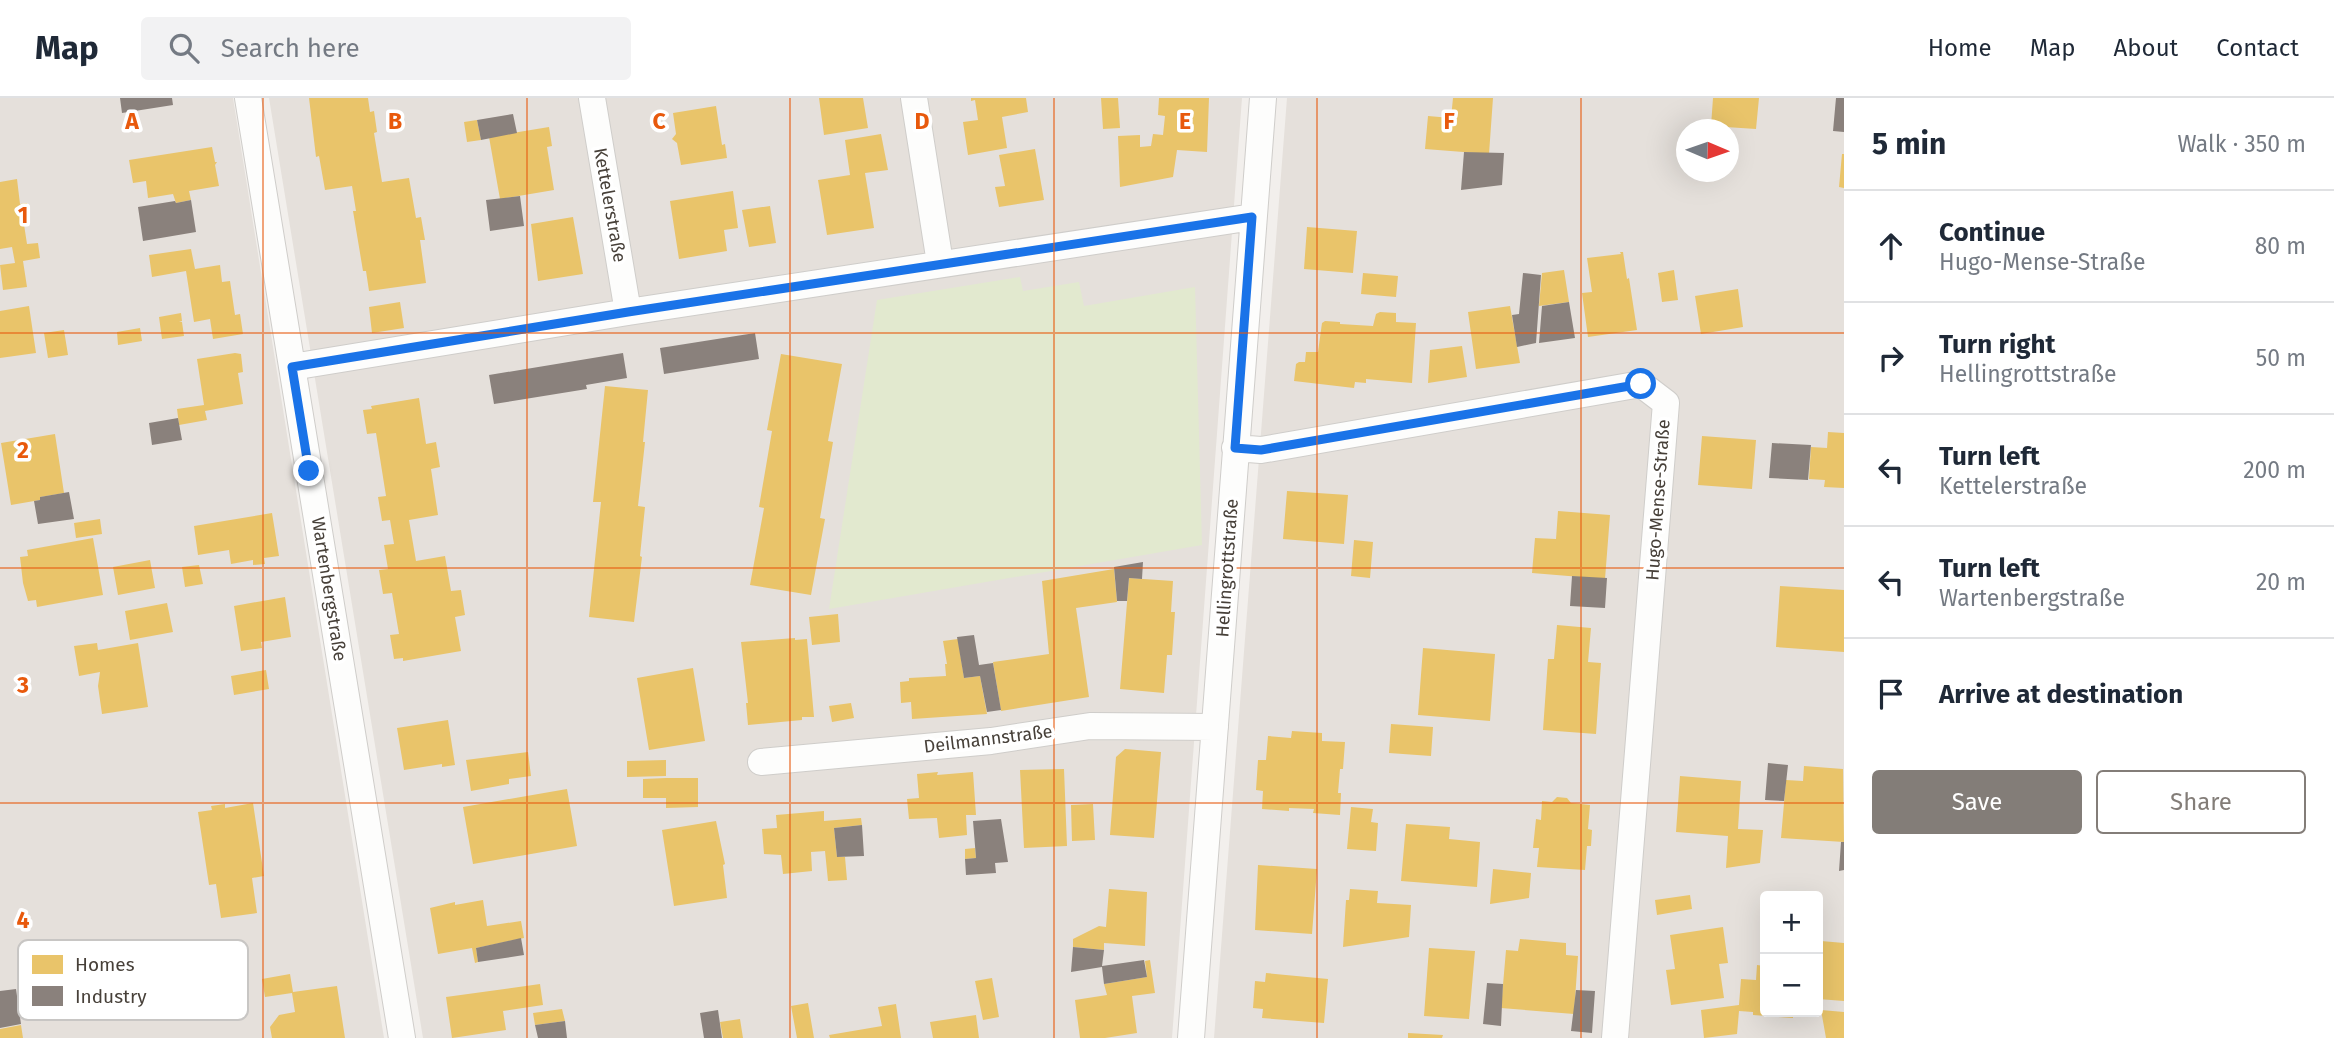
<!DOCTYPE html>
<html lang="en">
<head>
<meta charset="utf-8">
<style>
	body { margin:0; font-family:"Fira Sans",sans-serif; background:#f2f2f3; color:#1f2937 }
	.controls { position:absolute; right:21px; bottom:21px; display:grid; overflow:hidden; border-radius:7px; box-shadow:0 7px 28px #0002 }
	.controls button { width:63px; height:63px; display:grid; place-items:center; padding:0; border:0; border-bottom:2px solid #e0e1e3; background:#fff; color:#1f2937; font:35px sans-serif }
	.compass { position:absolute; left:1676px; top:21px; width:63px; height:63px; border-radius:50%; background:#fff; box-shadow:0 7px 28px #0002; rotate:92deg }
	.stop { position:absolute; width:21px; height:21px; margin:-16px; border:5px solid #1a73e8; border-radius:50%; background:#fff }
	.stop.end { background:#1a73e8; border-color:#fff; box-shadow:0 2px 7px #0008 }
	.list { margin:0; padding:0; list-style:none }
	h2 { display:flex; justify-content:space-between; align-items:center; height:91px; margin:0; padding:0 28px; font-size:30px }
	h2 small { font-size:23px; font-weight:400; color:#747a83 }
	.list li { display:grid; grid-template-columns:46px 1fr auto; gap:21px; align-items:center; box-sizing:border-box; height:112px; padding:0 28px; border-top:2px solid #e0e1e3 }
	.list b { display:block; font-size:26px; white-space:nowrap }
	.list p { margin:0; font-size:23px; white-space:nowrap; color:#747a83 }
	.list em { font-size:23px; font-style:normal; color:#747a83 }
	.actions { display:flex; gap:14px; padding:21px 28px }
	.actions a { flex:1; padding:16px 0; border:2px solid #837d78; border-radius:7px; text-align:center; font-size:24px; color:#837d78 }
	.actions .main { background:#837d78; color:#fff }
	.icon { flex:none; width:38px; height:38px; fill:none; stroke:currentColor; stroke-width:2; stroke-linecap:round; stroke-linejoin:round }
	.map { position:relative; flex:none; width:1844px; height:940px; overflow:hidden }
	header { display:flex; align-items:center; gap:42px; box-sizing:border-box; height:98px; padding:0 35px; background:#fff; border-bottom:2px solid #e0e1e3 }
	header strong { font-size:33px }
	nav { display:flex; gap:38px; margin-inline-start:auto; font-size:24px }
	.search { width:490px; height:63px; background:#f2f2f3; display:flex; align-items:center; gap:18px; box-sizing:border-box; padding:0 24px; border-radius:7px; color:#747a83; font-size:26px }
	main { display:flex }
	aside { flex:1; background:#fff }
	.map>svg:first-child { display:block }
	.residential { fill:#e5e0db; fill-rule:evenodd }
	.green { fill:#e2e9cf }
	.homes { fill:#e9c46a }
	.industry { fill:#8a817c }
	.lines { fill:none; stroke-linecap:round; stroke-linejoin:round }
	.minor-casing { stroke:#cfcdca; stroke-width:28 }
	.minor { stroke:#fdfdfc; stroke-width:26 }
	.route { stroke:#1a73e8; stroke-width:9 }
	.grid { fill:none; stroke:#e8590c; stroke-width:2; stroke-opacity:0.55 }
	.labels { text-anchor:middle; stroke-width:7; stroke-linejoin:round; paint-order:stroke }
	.street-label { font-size:18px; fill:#474039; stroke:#fff }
	.key { fill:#fff; stroke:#c8c6c4; stroke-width:2 }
	.key-label { font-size:19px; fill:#474039 }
	.grid-label { font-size:23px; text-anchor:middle; font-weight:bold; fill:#e8590c; stroke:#fff; stroke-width:7; stroke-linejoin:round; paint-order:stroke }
</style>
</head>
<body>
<header>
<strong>Map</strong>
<div class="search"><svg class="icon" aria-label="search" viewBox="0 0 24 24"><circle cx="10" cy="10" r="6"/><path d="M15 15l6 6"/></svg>Search here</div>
<nav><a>Home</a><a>Map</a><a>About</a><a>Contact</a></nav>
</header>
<main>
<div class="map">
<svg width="1844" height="940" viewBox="0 0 1844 940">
	<rect width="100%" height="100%" fill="#f2efec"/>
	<path class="residential" d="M0 0H233L384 940H0Z
		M269 0H1242L1172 940H423Z
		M1287 0H1844V940H1214ZM1686 32H1728V74H1686ZM1765 798H1818V914H1765Z"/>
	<path class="green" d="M1020 179 1023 193 1079 184 1084 208 1195 189 1202 447 829 511 877 202Z"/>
	<path class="homes" d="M309 0H368L370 14 374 13 377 34 374 35 382 84 409 80 416 120 421 119 425 142H420L426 185 369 193 366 173H363L353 113H356L352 88 325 92 319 58 316 59Z
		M819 0H863L868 30 824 37Z
		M971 0H1026L1028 14 1002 19 1007 50 968 57 963 24 978 22 975 2 971 3Z
		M1101 0H1118L1120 30 1103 31Z
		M1159 0H1209L1207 54 1177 52 1173 79 1120 89 1118 38 1140 37V49L1151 48 1153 36 1163 37 1165 18 1158 17Z
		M1453 0H1493L1489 56 1425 51 1428 18 1451 20Z
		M1713 0H1759L1756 31 1711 28Z
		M716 8 722 47 725 46 727 60 681 67 677 45 672 41 676 36 673 15Z
		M477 22 481 42 467 44 464 24Z
		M549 29 552 48 547 49 554 92 500 101 489 39Z
		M881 36 888 72 865 75 874 130 827 137 818 82 850 77 845 42Z
		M212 49 215 64H217L215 67 219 88 189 93 191 102 176 105 173 96 148 100 146 83 133 85 129 62Z
		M1035 51 1044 102 999 109 995 89 1005 88 999 57Z
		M1842 56H1844V90L1839 89Z
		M17 81 20 106 27 105 30 119 23 120 27 146 38 145 40 160 23 163 27 189 3 192 0 167 15 165 12 149 0 151V84Z
		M733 93 738 130 724 132 727 153 679 161 670 103Z
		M770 108 776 145 749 149 742 112Z
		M573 119 583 176 538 183 531 126Z
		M1307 129 1357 133 1353 175 1304 171Z
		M191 151 195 171 220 167 222 184 230 183 235 217 240 216 243 236 213 241 210 221 194 224 186 173 152 179 149 157Z
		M1620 154H1623L1627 181 1629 180 1637 232 1588 239 1582 195 1592 194 1587 160 1621 156Z
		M1564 172 1569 204 1539 208 1542 175Z
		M1674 172 1678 202 1662 204 1658 175Z
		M1363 175 1398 178 1396 199 1361 196Z
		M1738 191 1743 229 1701 236 1695 198Z
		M400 204 404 230 372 235 369 209Z
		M29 208 36 255 0 260V213Z
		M1510 208 1520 265 1476 271 1468 214Z
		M1380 214 1396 215V224L1416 225 1412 285 1366 281V285L1355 284 1354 290 1294 283 1296 266 1299 264H1305L1306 254H1318L1322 225 1325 223 1340 224V226L1373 228 1376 216Z
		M181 215 182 223H179L182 224 184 238 162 241 159 219Z
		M140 230 142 243 118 247 117 234Z
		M64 232 68 257 48 260 44 235Z
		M1462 248 1467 279 1428 285 1430 252Z
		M235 255 241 256 243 274 238 275 243 306 205 313 207 322 179 327 177 311 204 307 197 261Z
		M781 256 842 266 828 343 833 344 820 420 825 421 811 497 750 487 764 410 759 409 772 333 767 332Z
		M605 288 648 292 643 344H645L638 408 645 409 640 458 642 459 634 524 589 519 601 404H593Z
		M419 300 426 346 436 344 440 369 431 371 438 417 409 422 416 463 445 458 451 493 461 492 465 517 455 519 461 553 403 563V560L394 561 390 537 399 536 392 495 383 496 379 472 388 471 384 447 394 446 390 422 382 423 378 399 386 398 376 335 367 336 363 312 372 311 371 308Z
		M1828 334 1844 335V390L1824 389 1825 382 1809 381 1811 349 1827 350Z
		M55 336 64 395 40 399V402L11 407 1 345Z
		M1702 338 1756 342 1752 391 1698 387Z
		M1287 393 1348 397 1344 446 1283 441Z
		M1558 413 1610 417 1605 481 1532 475 1535 440 1556 441Z
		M272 415 279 458 264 460 265 466 253 467V462L231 466 229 452 198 457 194 428Z
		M100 421 102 436 76 440 74 425Z
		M93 440 103 497 37 509 36 502 28 503 23 485 20 459 28 458 27 452Z
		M1354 442 1373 444 1370 480 1351 478Z
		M150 462 155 490 118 497 113 469Z
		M199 467 203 486 185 489 182 469Z
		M1114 471 1117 504 1076 510 1089 599 1001 613 993 564 1049 556 1042 483Z
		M1129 480 1173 483 1171 514H1175L1172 557H1167L1164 595 1120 591Z
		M1780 488 1844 492V554L1776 549Z
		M285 499 291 539 261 544 262 550 241 553 234 508Z
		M167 505 173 534 130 542 125 513Z
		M838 516 840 544 812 547 809 519Z
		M1557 527 1591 530 1588 564 1601 565 1596 636 1543 632 1548 561H1554Z
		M795 540V542L807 541 814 619H802V622L748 627 746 605H748L741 544Z
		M958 541 964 580 980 578 987 616 912 621 911 604 901 605 900 584 909 583V580L946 578 945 566H947L943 543Z
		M97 545 98 552 138 545 148 609 102 616 98 588 100 574 79 578 74 548Z
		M1423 550 1495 556 1490 623 1418 617Z
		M693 570 705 643 649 652 637 580Z
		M266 572 269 591 234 597 231 578Z
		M851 605 854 620 832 624 829 608Z
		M448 622 455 667 442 669V666L404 672 397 630Z
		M1391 626 1433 629 1431 658 1389 655Z
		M1292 633 1322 635V643L1345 644 1343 671H1340L1338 695H1341L1340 717 1313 715 1314 711 1289 710V713L1262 711 1263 693 1256 692 1258 662H1266L1268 638 1291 640Z
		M1125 651 1161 654 1154 740 1110 737 1116 659Z
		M528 654 531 678 509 681V686L471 693 466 662Z
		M666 662V678L627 679V663Z
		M1804 668 1843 671 1844 744 1781 740 1786 682 1803 683Z
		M1064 671 1067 748 1024 750 1020 672Z
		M938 674 937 677 973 674 976 717H966L967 737 939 740 937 720 909 721 907 701 919 700 917 676Z
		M1680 678 1741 683 1738 731 1763 732 1760 765 1726 770 1728 738 1676 734Z
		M666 680H698V709L666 710V700H643V681Z
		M567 691 577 748 473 766 463 709Z
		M1557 699 1567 700 1571 705 1590 707 1588 731 1592 732 1591 748H1587L1585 772 1537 769 1539 750H1533L1536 721 1541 722 1542 703 1552 704Z
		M253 705 264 778 252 780 257 815 221 820 216 786 209 787 198 714 212 712 211 708 225 706V710Z
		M1093 706 1095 742 1072 743 1071 707Z
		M1351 709 1373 711 1371 724 1378 725 1376 753 1347 751Z
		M824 713V723L861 720 862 727 834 730 837 759H845L847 782 828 783 825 753 811 754 812 773 783 776 781 757 764 756 762 731 777 730 776 717Z
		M716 723 725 766 723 767 727 800 674 808 662 732Z
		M1406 726 1450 729 1449 741 1480 744 1477 789 1401 783Z
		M975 750 976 760 965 761V751Z
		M1258 767 1317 771 1312 836 1255 832Z
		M1493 771 1531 775 1529 800 1490 806Z
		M1109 791 1147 794 1145 848 1104 845V852L1073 849V841L1099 828 1106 829Z
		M1350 791 1378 793 1377 805 1411 807 1409 839 1343 849 1346 802H1349Z
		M1690 797 1692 811 1657 817 1655 802Z
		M483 802 487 828 521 823 524 840 476 850 478 864 475 865 472 850 438 856 430 810 455 804V807Z
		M1723 829 1728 865 1719 866 1724 900 1671 907 1666 872 1675 871 1670 837Z
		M1520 841 1566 845V857L1578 858 1574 916 1501 910 1506 852 1518 853Z
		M1821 843 1844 845V903L1818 901V848H1820Z
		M1429 850 1475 853 1469 921 1424 918Z
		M1150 862 1155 895 1132 898 1137 935 1105 940H1080L1075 902 1107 897 1104 886 1147 879 1145 863Z
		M1757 867 1765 868V914H1793V920L1753 917V914L1739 913 1737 936 1704 940 1701 912 1739 907 1741 881 1756 882Z
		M1266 875 1328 881 1324 925 1262 920 1263 911 1253 910 1255 883 1265 884Z
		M290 876 293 894 337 888 345 940H272L270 929 279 917 295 914 292 895 265 899 262 881Z
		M992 880 999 919 983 922 975 883Z
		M540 886 543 907 503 913 506 932 452 940 446 899Z
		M808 905 814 940H797L791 908Z
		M896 906 901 940H830L829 937 882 928 878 909Z
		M562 911 565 923 535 927 533 915Z
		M1821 912 1844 914V940H1826Z
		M976 917 979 940H933L930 924Z
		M740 921 743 940H723L720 924Z
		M21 927 23 940H0V931Z
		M1408 935 1443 937 1442 940H1408Z"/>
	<path class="industry" d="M120 0H172L173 7 122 15Z
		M1836 0H1844V34L1833 33Z
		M513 16 517 35 481 42 477 22Z
		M1464 54 1504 55 1502 87 1461 92Z
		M520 98 524 128 490 133 486 102Z
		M191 102 196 134 143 143 138 109 175 103 176 105Z
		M1523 175 1541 177 1536 245 1517 249 1512 217 1519 216Z
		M1569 204 1575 240 1539 245 1542 208Z
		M755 235 759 261 664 276 660 250Z
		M623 255 627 280 586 287 587 291 494 306 489 277Z
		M178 320 182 342 152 347 149 325Z
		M1772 345 1811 347 1808 382 1769 380Z
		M69 394 74 421 38 426 34 403 40 402V399Z
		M1143 464 1142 481 1129 480 1127 503H1117L1114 469Z
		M1572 478 1607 480 1605 510 1570 508Z
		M974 537 979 567 993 565 1001 612 987 614 980 578 964 580 957 539Z
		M1768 665 1788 667 1784 703 1765 702Z
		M1001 721 1008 764 995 765 996 775 966 777 965 761 976 760 973 723Z
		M862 727 864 758 837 759 834 730Z
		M1841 744H1844V772L1839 773Z
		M521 840 524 857 478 864 476 850Z
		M1073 849 1104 852 1102 868 1144 862 1147 879 1104 886 1102 869 1071 874Z
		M1487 885 1503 886 1501 928 1483 926Z
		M16 891 21 926 0 930V893Z
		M1576 892 1595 893 1592 935 1571 933Z
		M718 912 722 940H704L700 915Z
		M565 923 567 940H538L535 927Z"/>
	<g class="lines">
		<g class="minor-casing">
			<path id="minor" d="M248 0 402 940
				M592 0 628 214
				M914 0 940 165
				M292 269 628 214 1253 119
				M1235 350 1261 352 1641 286 1666 305 1615 940
				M761 664 991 643 1090 628 1215 629
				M1191 940 1263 0"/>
		</g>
		<use href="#minor" class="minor"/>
	</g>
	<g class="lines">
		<path class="route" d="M309 373 292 269 628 214 1252 119 1235 350 1261 352 1641 286"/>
	</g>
	<path class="grid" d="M263 0V940M527 0V940M790 0V940M1054 0V940M1317 0V940M1581 0V940M0 235H1844M0 470H1844M0 705H1844"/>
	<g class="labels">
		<g class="street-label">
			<text transform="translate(610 107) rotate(80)" y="6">Kettelerstraße</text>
			<text transform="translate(1658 402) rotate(-86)" y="6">Hugo-Mense-Straße</text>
			<text transform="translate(1227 470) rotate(-86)" y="6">Hellingrottstraße</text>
			<text transform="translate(329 491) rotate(81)" y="6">Wartenbergstraße</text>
			<text transform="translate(988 641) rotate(-7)" y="6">Deilmannstraße</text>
		</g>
	</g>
	<rect x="18" y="842" width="230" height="80" rx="10" class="key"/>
	<rect x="32" y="857" width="31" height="19" fill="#e9c46a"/>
	<rect x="32" y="888" width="31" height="20" fill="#8a817c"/>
	<g class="key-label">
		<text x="75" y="873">Homes</text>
		<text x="75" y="905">Industry</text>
	</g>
	<g class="grid-label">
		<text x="132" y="31">A</text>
		<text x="395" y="31">B</text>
		<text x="659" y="31">C</text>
		<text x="922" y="31">D</text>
		<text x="1185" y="31">E</text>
		<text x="1449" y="31">F</text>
		<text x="23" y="125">1</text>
		<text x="23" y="360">2</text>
		<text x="23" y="595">3</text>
		<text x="23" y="830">4</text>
	</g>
</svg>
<div class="controls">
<button>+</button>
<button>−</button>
</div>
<svg class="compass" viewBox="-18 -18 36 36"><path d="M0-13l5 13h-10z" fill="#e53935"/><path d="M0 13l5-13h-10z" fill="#747a83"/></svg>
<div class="stop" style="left:1641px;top:286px"></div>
<div class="stop end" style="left:309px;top:373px"></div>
</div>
<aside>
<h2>5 min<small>Walk · 350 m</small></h2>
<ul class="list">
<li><svg class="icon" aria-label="ahead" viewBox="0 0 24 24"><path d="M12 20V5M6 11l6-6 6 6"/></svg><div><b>Continue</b><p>Hugo-Mense-Straße</p></div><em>80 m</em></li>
<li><svg class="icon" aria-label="right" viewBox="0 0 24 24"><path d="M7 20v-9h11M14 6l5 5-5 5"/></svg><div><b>Turn right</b><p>Hellingrottstraße</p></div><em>50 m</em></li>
<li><svg class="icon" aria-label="left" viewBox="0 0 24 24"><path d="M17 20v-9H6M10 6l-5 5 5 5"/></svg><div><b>Turn left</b><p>Kettelerstraße</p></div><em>200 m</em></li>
<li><svg class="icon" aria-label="left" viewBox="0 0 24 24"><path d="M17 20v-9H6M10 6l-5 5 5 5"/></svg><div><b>Turn left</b><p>Wartenbergstraße</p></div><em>20 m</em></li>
<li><svg class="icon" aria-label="arrive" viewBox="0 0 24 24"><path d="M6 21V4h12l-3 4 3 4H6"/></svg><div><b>Arrive at destination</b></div></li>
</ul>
<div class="actions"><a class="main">Save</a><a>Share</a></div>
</aside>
</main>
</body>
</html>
